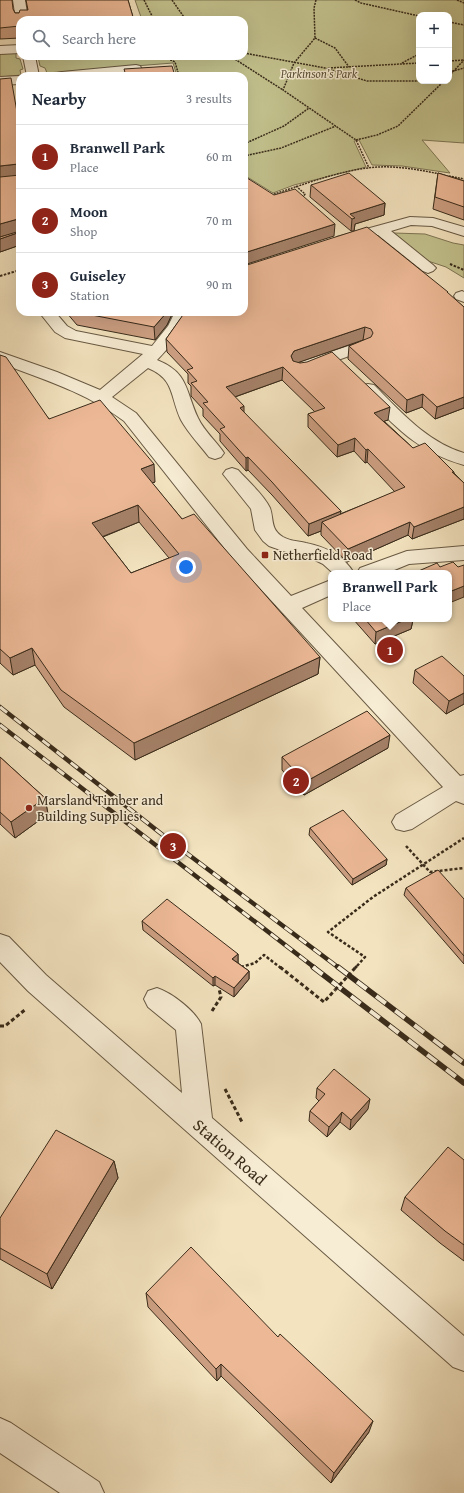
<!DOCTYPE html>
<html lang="en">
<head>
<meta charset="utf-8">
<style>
	body { margin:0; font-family:"Gentium Book Plus",serif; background:#f6f6f7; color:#1f2937 }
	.controls { position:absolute; right:12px; top:12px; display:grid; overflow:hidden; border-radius:8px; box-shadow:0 4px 16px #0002 }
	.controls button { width:36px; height:36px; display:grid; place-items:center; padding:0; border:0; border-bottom:1px solid #e0e1e3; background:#fff; color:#1f2937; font:20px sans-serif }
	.you { position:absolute; left:186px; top:567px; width:14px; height:14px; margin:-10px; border:3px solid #fff; border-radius:50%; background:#1a73e8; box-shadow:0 0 0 6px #1a73e833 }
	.badge { display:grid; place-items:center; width:26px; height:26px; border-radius:50%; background:#8f2418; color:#fff; font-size:13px; font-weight:700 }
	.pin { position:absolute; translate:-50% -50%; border:2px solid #fff; box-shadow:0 1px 4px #0006 }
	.popup { position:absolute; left:328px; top:570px; width:124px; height:52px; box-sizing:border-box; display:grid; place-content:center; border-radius:8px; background:#fff; filter:drop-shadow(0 1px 3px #0005); font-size:13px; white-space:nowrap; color:#747a83 }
	.popup b { font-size:15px; color:#1f2937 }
	.popup::after { content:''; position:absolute; left:50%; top:100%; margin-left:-8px; border:8px solid transparent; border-top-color:#fff }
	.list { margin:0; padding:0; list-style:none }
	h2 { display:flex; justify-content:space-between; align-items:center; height:52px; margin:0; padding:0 16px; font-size:17px }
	h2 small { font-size:13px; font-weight:400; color:#747a83 }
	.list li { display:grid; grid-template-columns:26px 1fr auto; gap:12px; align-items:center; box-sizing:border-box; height:64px; padding:0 16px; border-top:1px solid #e0e1e3 }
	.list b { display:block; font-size:15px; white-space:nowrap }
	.list p { margin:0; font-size:13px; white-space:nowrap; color:#747a83 }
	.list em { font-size:13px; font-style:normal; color:#747a83 }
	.icon { flex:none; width:22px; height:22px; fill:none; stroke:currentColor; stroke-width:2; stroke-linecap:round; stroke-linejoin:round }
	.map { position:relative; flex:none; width:464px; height:1493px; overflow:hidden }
	.search { position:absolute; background:#fff; box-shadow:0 4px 16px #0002; left:16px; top:16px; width:232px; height:44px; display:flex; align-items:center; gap:10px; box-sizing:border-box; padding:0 14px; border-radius:12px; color:#747a83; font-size:15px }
	.panel { position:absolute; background:#fff; box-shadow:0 4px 16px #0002; left:16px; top:72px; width:232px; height:244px; border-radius:12px }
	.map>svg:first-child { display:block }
	.green { fill:#c2c18d; stroke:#7e7654; fill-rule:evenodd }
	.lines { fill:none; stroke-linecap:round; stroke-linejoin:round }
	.minor-casing { stroke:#685943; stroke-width:2 }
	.path-far3 { stroke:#392b1a; stroke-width:1.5; stroke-dasharray:2 1; stroke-linecap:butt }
	.path-far2 { stroke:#392b1a; stroke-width:2; stroke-dasharray:2.5 1.5; stroke-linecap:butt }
	.path-far1 { stroke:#392b1a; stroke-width:2.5; stroke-dasharray:3 2; stroke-linecap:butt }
	.path { stroke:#392b1a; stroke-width:3; stroke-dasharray:4 2.5; stroke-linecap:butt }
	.minor { fill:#f7edd5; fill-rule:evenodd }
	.rail-far1-casing { stroke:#392b1a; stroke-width:4.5 }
	.rail-casing { stroke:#392b1a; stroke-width:5.5 }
	.rail-far1 { stroke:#f7edd5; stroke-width:3; stroke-dasharray:9; stroke-linecap:butt }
	.rail { stroke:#f7edd5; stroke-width:4; stroke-dasharray:12; stroke-linecap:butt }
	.path-bridge-far1 { stroke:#392b1a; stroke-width:2.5; stroke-dasharray:3 2; stroke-linecap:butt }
	.path-bridge { stroke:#392b1a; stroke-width:3; stroke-dasharray:4 2.5; stroke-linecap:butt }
	.wall { fill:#cb9e81; stroke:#392b1a; fill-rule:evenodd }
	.shaded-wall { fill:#a58169; stroke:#392b1a }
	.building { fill:#ecb896; stroke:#392b1a; fill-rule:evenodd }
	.poi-dot { fill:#8f2418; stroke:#f7edd5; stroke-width:1.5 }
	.labels { text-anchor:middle; stroke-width:3; stroke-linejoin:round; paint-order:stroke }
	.far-park-label { font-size:12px; font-style:italic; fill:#5b5037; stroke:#f7edd5 }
	.poi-label { font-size:14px; fill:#392b1a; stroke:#f7edd5; text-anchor:start }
	.near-street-label { font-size:17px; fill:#392b1a; stroke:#f7edd5 }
</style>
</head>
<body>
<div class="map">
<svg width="464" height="1493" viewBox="0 0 464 1493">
	<rect width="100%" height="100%" fill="#f3e3bf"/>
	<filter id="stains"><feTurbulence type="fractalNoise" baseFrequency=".005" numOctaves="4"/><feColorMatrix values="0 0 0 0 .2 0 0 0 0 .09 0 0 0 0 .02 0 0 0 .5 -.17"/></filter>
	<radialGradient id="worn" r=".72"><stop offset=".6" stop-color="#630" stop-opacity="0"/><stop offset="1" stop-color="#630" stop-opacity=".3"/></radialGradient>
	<path class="green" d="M135 0H464V143L422 140 450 173 402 166 372 165 359 140 354 141 366 167 294 185 273 193 244 175V76H177L173 63 47 73 45 68 40 66 38 57 41 56H244V20H142ZM419 15H449V81H419Z
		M16 53V58L20 59 23 69 20 70 21 75 0 77V54Z
		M394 233 425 234 453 243 464 245V278L446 267 428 261Z"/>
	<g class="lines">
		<g class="minor-casing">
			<path id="minor" d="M13 0H25L28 20H20V23H18L16 20Z
				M20 45V53L0 54V46Z
				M23 56H35L39 76H27Z
				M136 65 140 66 142 69 140 72 102 76H56L57 73 62 72Z
				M20 76V84L0 85V77Z
				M410 217 433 218 464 227V236L432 226 411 225 391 231 433 265 436 268 433 271 428 273 423 271 378 235 342 245 337 243 334 240 337 237Z
				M462 291 464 292V302L456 299 454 296 456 293Z
				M39 312H55L67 326 76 331 152 346 168 326 175 312H191C181 331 171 346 157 360 189 373 185 390 198 418 204 431 216 441 224 453L221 457 215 459 209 457C200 445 188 433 181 420 170 397 175 379 148 368L112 397 136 413 247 549 291 596 331 580V595L302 608 460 776 464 775V804L456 801 412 829 404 831 396 829 392 822 396 815 443 787 233 559 124 421C87 393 43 379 0 363V352L57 372 100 390 143 354 65 338 55 332Z
				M363 341 369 343 371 346 369 349 307 371 301 370 299 366 301 362Z
				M368 384 374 385C401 412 427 442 464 453V465C417 452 395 426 362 393L359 389 362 385Z
				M232 468 238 470C247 480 264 495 270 508 274 519 270 529 283 537 290 541 298 541 306 543 326 547 343 555 354 573H333L323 564 313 559 283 551 269 546 263 541 255 530 251 509 223 474 226 470Z
				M464 546V560L409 564 387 573H357L360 568 407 551Z
				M0 934 9 937 46 975 182 1093 176 1030 148 1007 144 999 148 991 157 988C172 993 194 1010 201 1024L212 1118 464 1336V1371L453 1367 28 991 0 962Z
				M0 1418 11 1423 99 1482 104 1493H60L0 1453Z"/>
		</g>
		<path class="path-far3" d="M144 0 154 20
			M172 0 186 20
			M316 0 314 8 315 38 294 63 283 90 356 140 369 168
			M355 0 361 3 419 16
			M457 0 464 3
			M449 22 464 25
			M315 38 335 48 349 67
			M244 53 325 68 367 81H422
			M162 56 175 62 179 76
			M230 56 283 90
			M449 61 464 60
			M402 63 419 54
			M328 68 419 63
			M449 72 464 68
			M449 76 464 60
			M356 140 377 135 398 126 444 81
			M244 144 284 126 309 108
			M244 156 281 148 336 126
			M449 176 464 179
			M296 186 305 194 302 199
			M271 195C306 184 342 169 379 167 399 166 420 170 440 174"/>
		<path class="path-far2" d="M450 264 464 270
			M0 276 20 270"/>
		<path class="path-far1" d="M406 846 430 872 464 868
			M357 966 365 957 328 932 373 897 464 838
			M241 967 255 963 264 955 281 968"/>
		<path class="path" d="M280 967 324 1002 335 990
			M212 1011 221 997 219 989 222 986
			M0 1026H5L26 1009
			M225 1089 242 1122"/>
		<use href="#minor" class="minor"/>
		<g class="rail-far1-casing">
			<path id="rail-far1" d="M0 707 173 843 339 968
				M0 725 315 968"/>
		</g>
		<g class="rail-casing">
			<path id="rail" d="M313 967 464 1083
				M338 967 464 1063"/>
		</g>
		<use href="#rail-far1" class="rail-far1"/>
		<use href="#rail" class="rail"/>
		<path class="path-bridge-far1" d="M355 968 357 966"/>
		<path class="path-bridge" d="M335 990 356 967"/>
	</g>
	<path class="wall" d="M0 0 13 9 15 13H19L28 10 26 0H128L133 17V20H20V38L0 39Z
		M20 129V245L0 252Z
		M438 173 464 181V220L433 209Z
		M311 185 385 203 384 215 355 224 354 231H351L310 197Z
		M448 294 464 307V408L435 419 422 407 406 413 348 359 349 346 365 340H363L298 362 388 420 384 421 413 448 454 472V473L464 483V519L412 539 408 535 347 562 321 535V531L308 536 272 495 248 470 246 471 220 441V434L203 416V409L191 396V386L188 383V374L167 352 166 339 184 314ZM282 380 315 412 308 414V427L337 457 354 451 365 463 367 462 395 492 340 514 341 511 244 413 235 397Z
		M66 312H173L167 325 155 340 77 325Z
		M0 355 49 419 155 482 152 483 182 519 320 657 318 674 135 760 64 707 35 665 13 675 0 663ZM139 522 169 558 131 573 103 537Z
		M353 619H414L413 620 411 629 375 644Z
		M415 670 464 676V704L446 714 413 683Z
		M388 748 304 795 282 770V757Z
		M0 757 45 798 48 814 15 838 0 824Z
		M310 828 387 859 386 865 352 885 309 835Z
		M406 888 464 899V964L404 895Z
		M142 921 238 954V963L249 971V979L234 997 215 985 213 986 143 930Z
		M317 1088 368 1109 350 1130 340 1122 327 1137 309 1121 310 1111 319 1101 316 1098Z
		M464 1160V1261L440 1243 401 1210 405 1197Z
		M114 1161 118 1178 52 1289 0 1259V1218Z
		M146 1293 369 1432 331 1483 221 1376 217 1381 148 1307Z"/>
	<path class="shaded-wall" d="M18 164 20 177 0 178V166Z
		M385 203 384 215 355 224 354 231H351L352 219 350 214Z
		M18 219 20 232 0 237V224Z
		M335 224 334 236 244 265V253Z
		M20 232V245L0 252V239Z
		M167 312H173L167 325 155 340 154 327Z
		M365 327 363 340 294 364 291 356 294 351Z
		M283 367 282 380 226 400V387Z
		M423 394 422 407 406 413 407 400Z
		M464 397V408L435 419 437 407Z
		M244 406V419L240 408Z
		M390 407 388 420 373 425 374 413Z
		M355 438 354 451 337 457 338 445Z
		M368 449 367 462 365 463 366 450Z
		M248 457V470L246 471V458Z
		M154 464 155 482 142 486 141 469Z
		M138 505 139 522 94 540 92 523Z
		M464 507V519L412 539 414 527Z
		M341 511 339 524 322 522 321 531 308 536 309 524Z
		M410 522 408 535 347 562 348 549Z
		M464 586V597L449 603V592Z
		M407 619H414L413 620 411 629 375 644 376 632Z
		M32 648 35 665 13 675 10 658Z
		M320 657 318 674 135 760 134 743Z
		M464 693V704L446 714 449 701Z
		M390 735 388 748 304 795 305 782Z
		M45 798 48 814 15 838 11 822Z
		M387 859 386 865 352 885 353 879Z
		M238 954V963L232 959Z
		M249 971V979L234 997V988Z
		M215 976V985L213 986V978Z
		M370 1099 368 1109 350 1130 351 1120Z
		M342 1112 340 1122 327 1137 329 1127Z
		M114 1161 118 1178 52 1289 47 1274Z
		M221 1364V1376L217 1381 216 1369Z
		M373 1421 369 1432 331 1483 334 1473Z"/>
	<path class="building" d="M0 0H12L13 9 15 13H19L20 10H28L26 0H128L133 17 96 20H20V26L0 28Z
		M172 66 175 76H126L124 69Z
		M80 73 81 76H56V75Z
		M11 78 20 129V232L0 239V237L20 231V221L18 219 0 224V177L20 175V166L18 164 0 166V79Z
		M349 173 385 203 350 214 355 218 352 219 311 185Z
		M438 173 464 181V207L435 197Z
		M244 176 274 195 295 189 335 224 244 253Z
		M367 227 448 292H447L464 307V397L437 407 423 394 407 400 349 346 371 337 373 333 371 329 365 327 294 351 291 356 293 361 300 363 307 362 332 352 390 407 374 413 413 448 425 443 454 472H452L464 483V507L414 527 410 522 348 549 322 522 405 487 368 449 366 450 355 438 338 445 308 414 325 408 283 367 226 387 244 406 240 408 341 511 309 524 272 482 248 457 246 458 220 429 225 427 203 403 208 402 191 383 197 381 187 370 193 368 166 339 185 312H244V266Z
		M76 312H167L154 327Z
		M0 355 6 357 49 419 100 400 154 464 141 469 182 519 194 514 320 657 134 743 61 690 32 648 10 658 0 649ZM138 505 179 554 131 573 92 523Z
		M453 562 458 567 464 565V586L449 592V573H414L437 563 440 567Z
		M365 619H407L376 632Z
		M442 656 464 676V693L449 701 415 670Z
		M367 711 390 735 305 782 282 757Z
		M0 757 45 798 11 822 0 812Z
		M343 810 387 859 353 879 310 828Z
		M438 870 464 899V956L406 888Z
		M167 899 238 954 232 959 249 971 234 988 215 976 213 978 142 921Z
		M334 1069 370 1099 351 1120 342 1112 329 1127 310 1111 325 1094 317 1088Z
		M56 1130 114 1161 47 1274 0 1248V1218Z
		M448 1147 464 1160V1245L445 1231 405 1197Z
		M191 1247 278 1337 280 1334 373 1421 334 1473 221 1364 216 1369 146 1293Z"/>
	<g class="poi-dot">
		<rect x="261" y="551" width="8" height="8" rx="2"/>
		<circle cx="29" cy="808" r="4"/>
	</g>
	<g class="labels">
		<g class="far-park-label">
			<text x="319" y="78">Parkinson’s Park</text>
		</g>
		<g class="poi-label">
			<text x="273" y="560">Netherfield Road</text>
			<text x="37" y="805">Marsland Timber and<tspan x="37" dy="16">Building Supplies</tspan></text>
		</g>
		<g class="near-street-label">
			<text transform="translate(230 1152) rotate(41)" y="6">Station Road</text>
		</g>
	</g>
	<rect width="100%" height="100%" filter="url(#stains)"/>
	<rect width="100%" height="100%" fill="url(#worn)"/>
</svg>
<div class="controls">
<button>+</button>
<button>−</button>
</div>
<div class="you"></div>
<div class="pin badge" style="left:390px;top:650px">1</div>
<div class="popup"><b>Branwell Park</b>Place</div>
<div class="pin badge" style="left:296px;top:781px">2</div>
<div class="pin badge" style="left:173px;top:846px">3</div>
<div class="search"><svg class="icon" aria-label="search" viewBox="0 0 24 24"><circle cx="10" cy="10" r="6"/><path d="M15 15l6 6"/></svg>Search here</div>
<section class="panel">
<h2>Nearby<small>3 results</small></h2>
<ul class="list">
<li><span class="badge">1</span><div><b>Branwell Park</b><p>Place</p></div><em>60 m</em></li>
<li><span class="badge">2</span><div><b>Moon</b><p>Shop</p></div><em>70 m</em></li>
<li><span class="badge">3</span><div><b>Guiseley</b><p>Station</p></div><em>90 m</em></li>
</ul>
</section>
</div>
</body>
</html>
